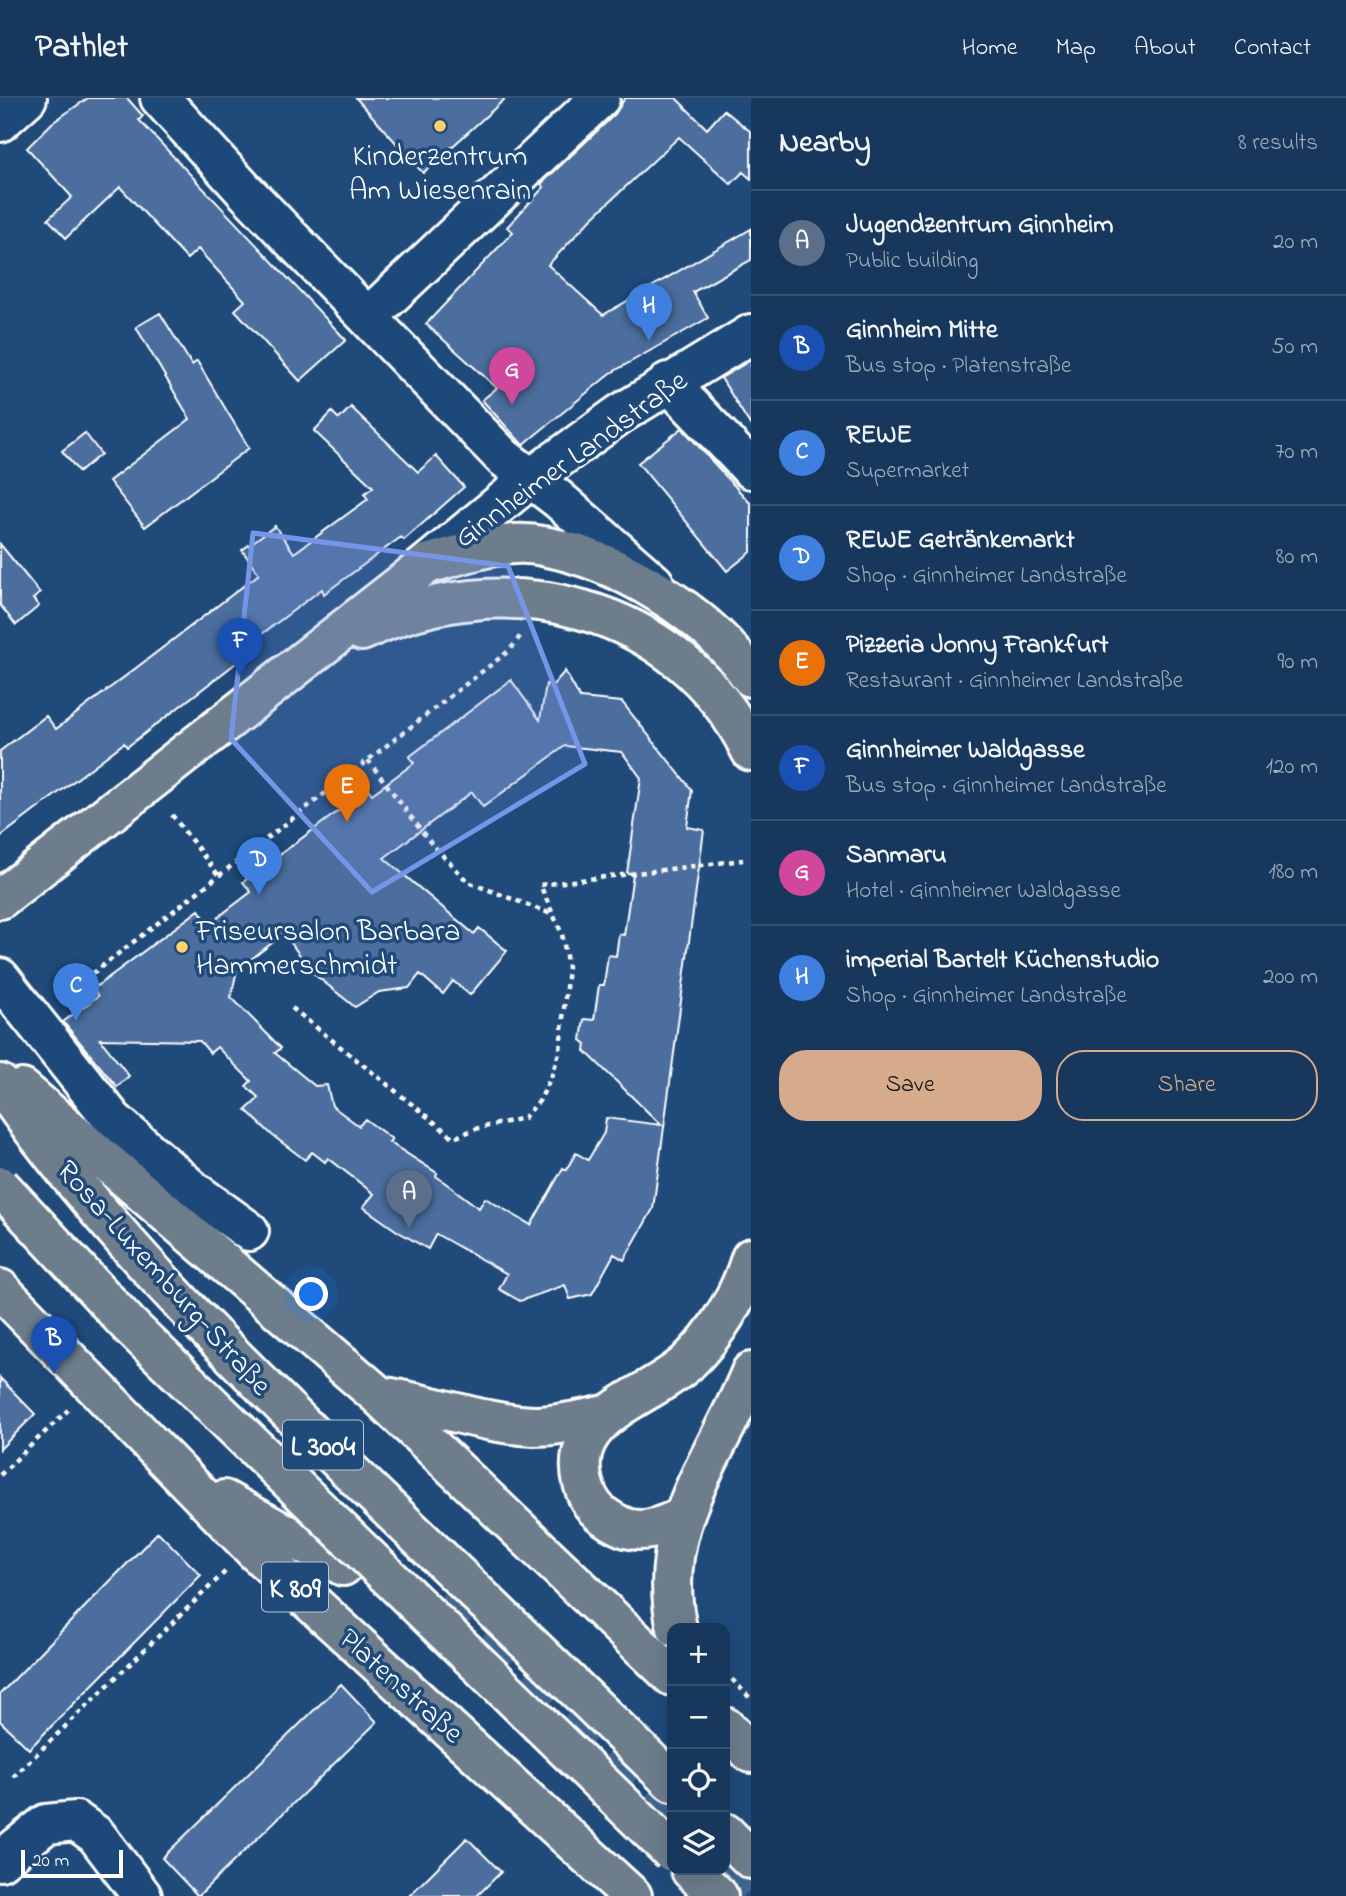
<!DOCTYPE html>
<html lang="en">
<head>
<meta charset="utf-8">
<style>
	body { margin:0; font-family:"Indie Flower",sans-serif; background:#203f62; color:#f1f3f6 }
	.controls { position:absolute; right:21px; bottom:21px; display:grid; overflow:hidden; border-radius:14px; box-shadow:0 7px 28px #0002 }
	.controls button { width:63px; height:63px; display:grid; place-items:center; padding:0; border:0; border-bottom:2px solid #365272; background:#17385c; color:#f1f3f6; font:35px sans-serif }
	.scale { position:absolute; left:21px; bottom:18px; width:102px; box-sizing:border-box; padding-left:7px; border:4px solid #fff; border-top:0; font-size:19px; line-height:24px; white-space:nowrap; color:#fff; -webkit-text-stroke:5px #1f4a7a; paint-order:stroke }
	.you { position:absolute; left:312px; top:1197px; width:24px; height:24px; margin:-18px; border:5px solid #fff; border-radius:50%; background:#1a73e8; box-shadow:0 0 0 10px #1a73e833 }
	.badge { display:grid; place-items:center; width:46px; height:46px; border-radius:50%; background:#d6ab8b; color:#fff; font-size:23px; font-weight:700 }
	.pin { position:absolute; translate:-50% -58px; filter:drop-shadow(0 2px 4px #0008) }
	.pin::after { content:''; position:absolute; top:37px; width:24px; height:21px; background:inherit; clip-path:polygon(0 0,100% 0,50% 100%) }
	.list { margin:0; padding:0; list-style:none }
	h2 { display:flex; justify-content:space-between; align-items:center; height:91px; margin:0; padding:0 28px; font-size:30px }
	h2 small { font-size:23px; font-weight:400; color:#9eacbb }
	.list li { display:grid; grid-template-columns:46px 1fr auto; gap:21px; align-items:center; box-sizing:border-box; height:105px; padding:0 28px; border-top:2px solid #365272 }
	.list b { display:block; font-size:26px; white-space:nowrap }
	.list p { margin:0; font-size:23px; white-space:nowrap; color:#9eacbb }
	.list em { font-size:23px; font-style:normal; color:#9eacbb }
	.actions { display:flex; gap:14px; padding:21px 28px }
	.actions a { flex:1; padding:16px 0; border:2px solid #d6ab8b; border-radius:28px; text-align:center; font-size:24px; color:#d6ab8b }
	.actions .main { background:#d6ab8b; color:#111 }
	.icon { flex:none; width:38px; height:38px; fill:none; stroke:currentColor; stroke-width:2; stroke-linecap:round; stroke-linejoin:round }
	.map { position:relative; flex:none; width:751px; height:1798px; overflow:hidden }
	header { display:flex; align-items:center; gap:42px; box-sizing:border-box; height:98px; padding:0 35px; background:#17385c; border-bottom:2px solid #365272 }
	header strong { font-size:33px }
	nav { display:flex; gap:38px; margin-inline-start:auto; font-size:24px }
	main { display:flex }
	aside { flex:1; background:#17385c }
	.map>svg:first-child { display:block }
	.building { fill:#4c6e9e; stroke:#fff; stroke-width:2; fill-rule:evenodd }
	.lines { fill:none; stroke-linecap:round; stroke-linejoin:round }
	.major-tunnel { stroke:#41658e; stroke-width:38; stroke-dasharray:38 19; stroke-linecap:butt }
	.minor-casing { stroke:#fff; stroke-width:44 }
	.major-casing { stroke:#fff; stroke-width:44 }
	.highway-casing { stroke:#fff; stroke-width:44 }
	.path { stroke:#fff; stroke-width:4.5; stroke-dasharray:5 5; stroke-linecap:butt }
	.minor { stroke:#1f4a7a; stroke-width:38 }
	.major { stroke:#6d7d8c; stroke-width:38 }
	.highway { stroke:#6d7d8c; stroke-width:38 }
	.highway-bridge-casing { stroke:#fff; stroke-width:44; stroke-linecap:butt }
	.highway-bridge { stroke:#6d7d8c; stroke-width:38 }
	.marked { fill:#7795e8; fill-opacity:0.2; stroke:#7795e8; stroke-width:5; stroke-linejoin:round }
	.poi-dot { fill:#ffd166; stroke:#1f4a7a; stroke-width:2.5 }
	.labels { text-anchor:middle; stroke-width:7; stroke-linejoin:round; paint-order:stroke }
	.shield { fill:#1f4a7a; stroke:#bcc9d7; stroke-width:2 }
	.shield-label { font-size:28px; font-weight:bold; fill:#fff }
	.poi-label { font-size:30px; fill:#fff; stroke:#1f4a7a }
	.street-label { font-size:30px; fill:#fff; stroke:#1f4a7a }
</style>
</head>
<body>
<header>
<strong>Pathlet</strong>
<nav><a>Home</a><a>Map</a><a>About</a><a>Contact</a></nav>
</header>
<main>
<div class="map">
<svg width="751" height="1798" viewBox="0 0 751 1798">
	<rect width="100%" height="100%" fill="#1f4a7a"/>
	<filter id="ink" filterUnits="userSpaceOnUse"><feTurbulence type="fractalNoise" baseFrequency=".0143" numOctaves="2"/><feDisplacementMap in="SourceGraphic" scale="14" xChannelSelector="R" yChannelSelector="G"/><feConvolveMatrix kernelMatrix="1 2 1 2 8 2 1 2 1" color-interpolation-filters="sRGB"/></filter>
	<g filter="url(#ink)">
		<path class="building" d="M88 0H127L143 18 139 22 346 242 300 283 235 212 245 203 198 151 187 161 120 89 66 140 48 121 72 99 27 50 52 25Z
			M356 0H506L423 75Z
			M625 0H676L707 31 724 12 751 34V81L743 74 731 86 679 39 591 121 548 167 603 217 751 131V162L693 194 708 220 611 275 523 347 482 302 497 290 426 226 513 134 507 129 544 89 541 86 615 16Z
			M160 215 192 267 197 263 249 350 145 429 109 383 190 321 136 229Z
			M751 262V328L721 280Z
			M351 309 418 374 436 358 464 389 404 442 401 439 324 496 322 491 258 539 262 545 127 649 124 645 0 739V653L46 618 56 631 259 476 242 452 275 428 294 455 368 401 364 396 373 389 314 333 332 314 339 321Z
			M682 330 751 406V454L727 473 638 365Z
			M85 335 101 356 79 374 62 353Z
			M0 446 40 495 33 501 39 508 16 527 0 507Z
			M565 573 580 600 622 604 692 692 687 729 704 732 653 1111 624 1162 614 1156 592 1196 570 1201 565 1187 520 1203 499 1191 507 1176 436 1136 428 1151 397 1133 363 1109 374 1096 328 1060 325 1064 312 1054 305 1062 272 1037 246 1012 259 1000 246 988 251 983 217 949 210 955 200 943 100 941 129 978 117 989 63 924 98 898 93 891 199 812 209 826 251 794 243 784 368 691 372 696 414 665 409 659 511 582 540 622 546 586 553 587ZM565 648 622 654 641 680 627 775 633 776 624 837 619 836 616 858 608 857 604 887H599L594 922 584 921 581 942 586 946 585 953 661 1027 606 1020 604 1035 588 1062 576 1055 566 1072 563 1070 531 1127 485 1100 479 1110 436 1078 437 1075 389 1044 392 1041 365 1021 359 1028 332 1008 327 987 315 988 275 955 281 950 231 899 237 872 284 836 314 876 355 909 379 894 409 890 420 876 443 896 453 883 470 897 507 853 479 830 474 836 384 760 472 694 483 709Z
			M0 1280 35 1316 0 1351Z
			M158 1434 201 1477 29 1651 0 1623V1596Z
			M341 1586 377 1624 198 1798 162 1760Z
			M467 1740 501 1774 477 1798H409Z"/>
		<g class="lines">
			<path class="major-tunnel" d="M433 1511 521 1570 672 1715
				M725 1765 751 1791"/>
			<g class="minor-casing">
				<path id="minor" d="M160 0 243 91 503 359 558 401 654 485
					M0 24 27 0
					M368 219 600 0
					M668 284 751 371
					M427 466 530 381 620 316 751 236
					M0 880 113 1022 195 1094 249 1133
					M0 1763 46 1726 76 1723 96 1737 142 1798"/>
			</g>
			<g class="major-casing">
				<path id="major" d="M362 533C503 464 680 506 751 653
					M0 801 427 466C463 456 505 440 543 448 619 462 707 515 751 579
					M0 1191 254 1452 632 1798
					M224 1402 343 1468
					M681 1420C661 1429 640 1438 619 1427 599 1417 589 1407 583 1385 566 1317 649 1300 687 1265 715 1238 740 1198 751 1160
					M677 1530C654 1429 715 1363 751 1274
					M725 1629 751 1655"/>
			</g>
			<g class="highway-casing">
				<path id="highway" d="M0 986C102 1132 231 1258 359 1382 464 1483 568 1583 672 1684
					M22 991 379 1298 672 1578
					M379 1298C431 1305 482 1326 534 1328 558 1328 582 1322 605 1317
					M725 1735 751 1761
					M691 1772 718 1798"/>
			</g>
			<path class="path" d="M368 662 430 744 468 784 554 817
				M172 717 219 778
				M61 900 510 552 521 537
				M292 910 454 1040 475 1031 524 1020 540 1002 552 977 560 952 568 869 562 836 540 787 743 762
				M0 1377 68 1312
				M725 1574 750 1600
				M13 1679 226 1473"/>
			<use href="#minor" class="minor"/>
			<use href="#major" class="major"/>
			<use href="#highway" class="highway"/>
			<g class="highway-bridge-casing">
				<path id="highway-bridge" d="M0 1088 129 1227 672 1754"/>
			</g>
			<use href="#highway-bridge" class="highway-bridge"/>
		</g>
	</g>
	<path class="marked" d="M253 435 508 468 585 666 372 794 231 641Z"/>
	<g class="poi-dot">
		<circle cx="440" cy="28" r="7"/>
		<circle cx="182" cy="849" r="7"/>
	</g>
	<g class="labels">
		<g class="shield">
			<rect x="283" y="1322.5" width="80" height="49" rx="5"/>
			<rect x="262" y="1464.5" width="66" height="49" rx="5"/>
		</g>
		<g class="shield-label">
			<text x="323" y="1357">L 3004</text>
			<text x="295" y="1499">K 809</text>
		</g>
		<g class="poi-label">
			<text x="440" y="67">Kinderzentrum<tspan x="440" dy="34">Am Wiesenrain</tspan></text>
			<text x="196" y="842" text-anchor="start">Friseursalon Barbara<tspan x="196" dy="34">Hammerschmidt</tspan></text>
		</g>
		<g class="street-label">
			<text transform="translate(570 360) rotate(-36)" y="10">Ginnheimer Landstraße</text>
			<text transform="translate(165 1179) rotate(48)" y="10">Rosa-Luxemburg-Straße</text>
			<text transform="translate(402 1587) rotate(42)" y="10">Platenstraße</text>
		</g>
	</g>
</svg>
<div class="controls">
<button>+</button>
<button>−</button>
<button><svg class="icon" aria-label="locate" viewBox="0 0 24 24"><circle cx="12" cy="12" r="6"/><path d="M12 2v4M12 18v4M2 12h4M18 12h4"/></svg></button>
<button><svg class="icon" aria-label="layers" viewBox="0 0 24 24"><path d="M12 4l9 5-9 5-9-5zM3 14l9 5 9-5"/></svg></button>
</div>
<div class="scale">20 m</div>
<div class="you"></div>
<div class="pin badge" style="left:409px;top:1130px;background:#5c6f8a">A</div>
<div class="pin badge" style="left:54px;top:1276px;background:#1a4fb4">B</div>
<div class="pin badge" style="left:76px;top:923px;background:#3f7fe0">C</div>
<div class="pin badge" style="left:259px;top:797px;background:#3f7fe0">D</div>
<div class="pin badge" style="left:347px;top:724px;background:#e8710a">E</div>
<div class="pin badge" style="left:240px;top:578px;background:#1a4fb4">F</div>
<div class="pin badge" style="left:512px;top:307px;background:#d1479c">G</div>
<div class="pin badge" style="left:649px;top:243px;background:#3f7fe0">H</div>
</div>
<aside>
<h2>Nearby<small>8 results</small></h2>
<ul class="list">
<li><span class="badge" style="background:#5c6f8a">A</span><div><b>Jugendzentrum Ginnheim</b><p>Public building</p></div><em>20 m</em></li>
<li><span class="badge" style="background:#1a4fb4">B</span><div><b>Ginnheim Mitte</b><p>Bus stop · Platenstraße</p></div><em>50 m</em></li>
<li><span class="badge" style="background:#3f7fe0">C</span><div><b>REWE</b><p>Supermarket</p></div><em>70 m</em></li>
<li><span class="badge" style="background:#3f7fe0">D</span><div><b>REWE Getränkemarkt</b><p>Shop · Ginnheimer Landstraße</p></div><em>80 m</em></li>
<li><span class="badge" style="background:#e8710a">E</span><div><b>Pizzeria Jonny Frankfurt</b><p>Restaurant · Ginnheimer Landstraße</p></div><em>90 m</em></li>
<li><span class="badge" style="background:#1a4fb4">F</span><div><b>Ginnheimer Waldgasse</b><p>Bus stop · Ginnheimer Landstraße</p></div><em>120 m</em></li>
<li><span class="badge" style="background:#d1479c">G</span><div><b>Sanmaru</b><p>Hotel · Ginnheimer Waldgasse</p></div><em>180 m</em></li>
<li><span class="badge" style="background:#3f7fe0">H</span><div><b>imperial Bartelt Küchenstudio</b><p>Shop · Ginnheimer Landstraße</p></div><em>200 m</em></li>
</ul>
<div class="actions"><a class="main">Save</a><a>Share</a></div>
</aside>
</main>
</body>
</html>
